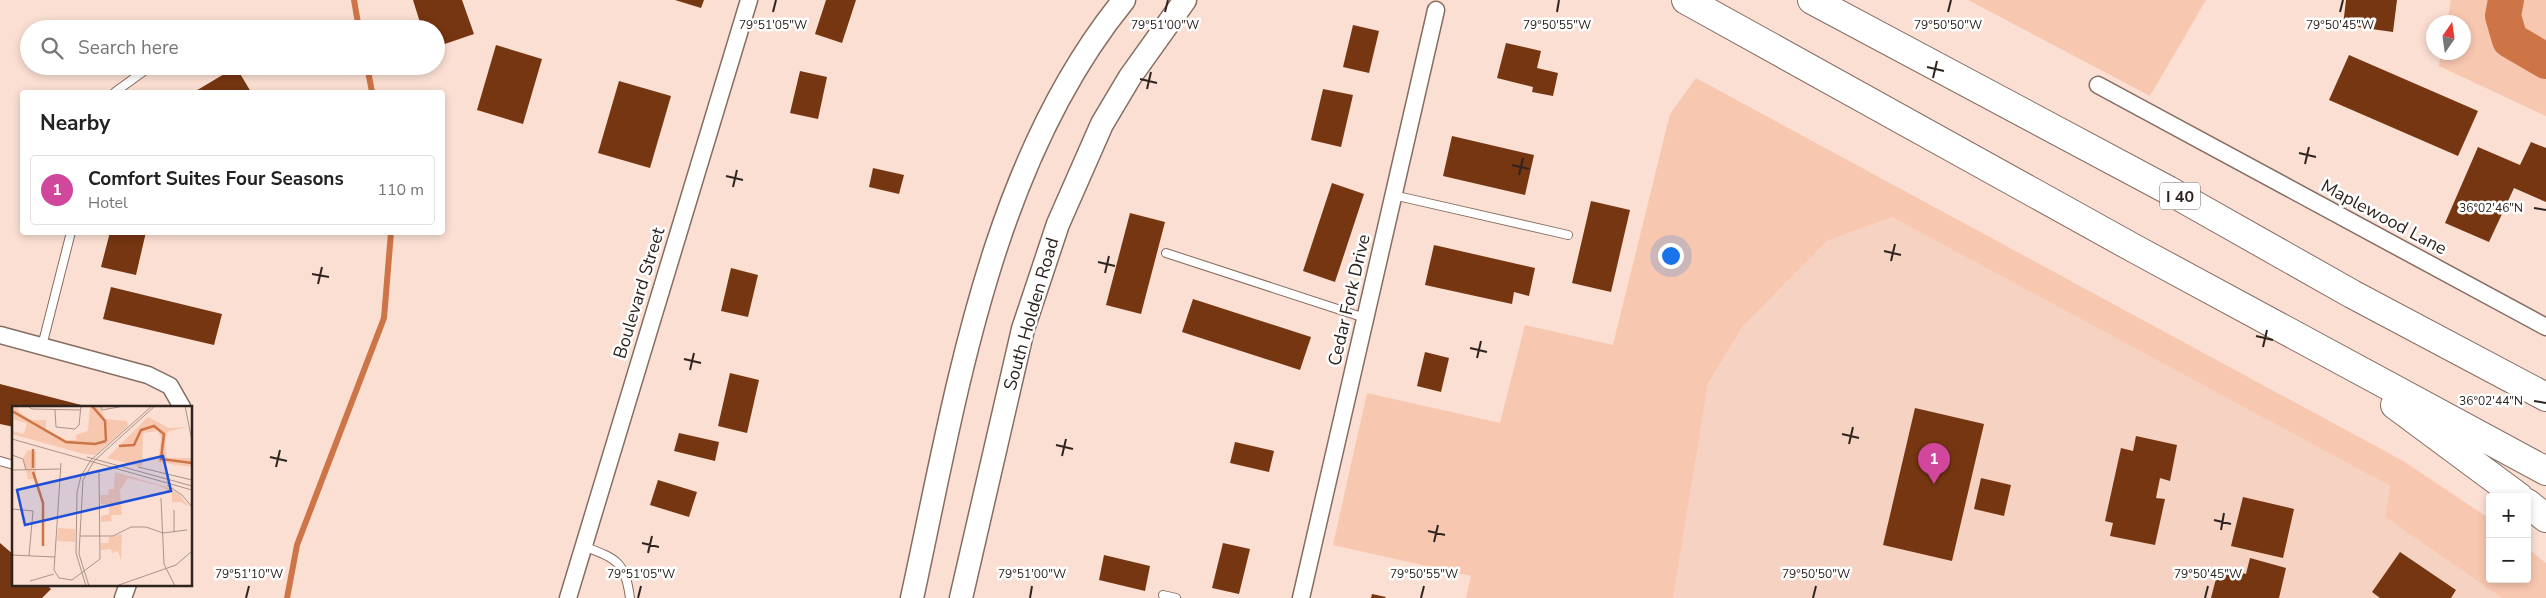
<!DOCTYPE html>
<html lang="en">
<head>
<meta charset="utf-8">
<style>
	body { margin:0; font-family:"Nunito Sans",sans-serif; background:#f2f2f2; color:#222 }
	.controls { position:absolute; right:15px; bottom:15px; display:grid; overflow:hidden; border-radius:5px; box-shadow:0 2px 8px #0003 }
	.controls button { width:45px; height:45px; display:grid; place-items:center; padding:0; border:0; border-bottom:1px solid #e0e0e0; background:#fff; color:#222; font:25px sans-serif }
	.compass { position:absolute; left:2426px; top:15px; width:45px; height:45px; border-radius:50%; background:#fff; box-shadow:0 2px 8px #0003; rotate:13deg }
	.you { position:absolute; left:1670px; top:255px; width:18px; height:18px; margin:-12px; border:4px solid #fff; border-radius:50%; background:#1a73e8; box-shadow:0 0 0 8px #1a73e833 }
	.badge { display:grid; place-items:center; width:32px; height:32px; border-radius:50%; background:#111827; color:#fff; font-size:16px; font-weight:700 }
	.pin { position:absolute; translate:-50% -41px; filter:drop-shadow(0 1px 2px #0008) }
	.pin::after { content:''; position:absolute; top:26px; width:18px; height:15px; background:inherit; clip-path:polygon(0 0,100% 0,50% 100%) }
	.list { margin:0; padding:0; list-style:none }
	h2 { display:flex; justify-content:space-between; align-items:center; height:65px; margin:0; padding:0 20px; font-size:21px }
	h2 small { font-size:16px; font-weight:400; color:#767676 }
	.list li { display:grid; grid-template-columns:32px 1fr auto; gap:15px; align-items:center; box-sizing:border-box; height:70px; margin:0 10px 10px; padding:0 10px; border:1px solid #e0e0e0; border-radius:5px }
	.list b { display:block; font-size:19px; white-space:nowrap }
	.list p { margin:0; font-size:16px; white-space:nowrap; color:#767676 }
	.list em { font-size:16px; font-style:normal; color:#767676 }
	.icon { flex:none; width:28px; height:28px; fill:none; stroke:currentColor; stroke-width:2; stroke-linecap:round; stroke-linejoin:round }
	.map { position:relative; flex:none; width:2546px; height:598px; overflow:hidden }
	.search { position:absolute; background:#fff; box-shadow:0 2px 8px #0003; left:20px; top:20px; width:425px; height:55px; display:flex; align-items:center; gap:12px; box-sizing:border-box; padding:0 18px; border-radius:28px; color:#767676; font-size:19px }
	.panel { position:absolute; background:#fff; box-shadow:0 2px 8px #0003; left:20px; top:90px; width:425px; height:145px; border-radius:5px }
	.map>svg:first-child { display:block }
	.built { fill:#f5d2c1 }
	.green { fill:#f8c7b0 }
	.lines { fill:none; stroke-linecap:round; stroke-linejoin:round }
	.stream { stroke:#cd7547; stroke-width:6 }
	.river { stroke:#cd7547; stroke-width:36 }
	.building { fill:#753611 }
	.lane-casing { stroke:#856d61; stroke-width:10 }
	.street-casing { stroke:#856d61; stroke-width:19 }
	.secondary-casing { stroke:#856d61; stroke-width:25 }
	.highway-casing { stroke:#856d61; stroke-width:30 }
	.lane { stroke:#fff; stroke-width:8 }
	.street { stroke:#fff; stroke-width:16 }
	.secondary { stroke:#fff; stroke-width:22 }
	.highway { stroke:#fff; stroke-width:28 }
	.ticks { fill:none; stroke:#2e241f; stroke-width:2 }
	.labels { text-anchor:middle; stroke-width:5; stroke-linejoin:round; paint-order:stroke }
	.shield { fill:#fff; stroke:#6d6662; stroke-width:1 }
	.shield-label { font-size:16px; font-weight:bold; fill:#2e241f }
	.street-label { font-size:18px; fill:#2e241f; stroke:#fff }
	.inset-river { fill:none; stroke:#cd7547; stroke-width:2.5 }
	.inset-road { fill:none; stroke:#a9948a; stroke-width:1 }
	.view { fill:#1d4ed8; fill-opacity:0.15; stroke:#1d4ed8; stroke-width:2.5 }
	.inset-edge { fill:none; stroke:#2e241f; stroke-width:2.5 }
	.ticks-label { font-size:12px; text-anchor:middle; fill:#2e241f; stroke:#fff; stroke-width:5; stroke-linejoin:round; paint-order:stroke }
</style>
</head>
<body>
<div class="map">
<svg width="2546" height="598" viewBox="0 0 2546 598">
	<rect width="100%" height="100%" fill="#fbdfd2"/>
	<path class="built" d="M1892 217 2390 486 2385 517 2502 598H1673L1708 385 1743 326 1827 241Z"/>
	<path class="green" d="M1968 0H2206L2150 96Z
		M2451 0H2546V116L2439 66 2441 53 2464 52V22H2447Z
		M1696 78 2405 462 2490 519V579H2527V548L2546 563V598H2502L2385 517 2390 486 1892 217 1827 241 1743 326 1708 384 1673 598H1466L1471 576 1333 545 1367 393 1500 423 1525 325 1613 345 1670 114Z"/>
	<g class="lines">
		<path class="stream" d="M354 0 359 29
			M367 66 372 92
			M287 598 297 545 384 318 391 232"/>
		<path class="river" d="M2506 0 2503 16 2510 40 2546 61"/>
	</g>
	<path class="building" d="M413 0H462L474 34 436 47V29H422Z
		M675 0H704L701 8Z
		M826 0H856L842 43 815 34Z
		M2346 0H2397L2393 32 2343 25Z
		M1353 25 1379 31 1369 73 1343 67Z
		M1506 43 1541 51 1537 68 1558 73 1553 96 1532 92 1533 87 1497 78Z
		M496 45 542 59 523 124 477 110Z
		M2349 55 2478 111 2458 156 2329 100Z
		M236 67 251 92H194Z
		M800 71 827 77 818 119 790 113Z
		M619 81 671 96 650 168 598 153Z
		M1323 89 1353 95 1341 147 1311 140Z
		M1452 136 1534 155 1525 195 1443 176Z
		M2531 142 2546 148V202L2514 188 2489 242 2445 223 2478 147 2520 165Z
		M873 168 904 175 899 194 869 187Z
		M1332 183 1364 194 1335 282 1303 271Z
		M1591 201 1630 210 1611 292 1572 283Z
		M1130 213 1165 222 1141 314 1106 305Z
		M110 232H146L136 275 101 267Z
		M1434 245 1535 268 1529 296 1514 292 1512 304 1425 285Z
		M731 268 758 275 748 317 721 311Z
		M111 287 222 314 214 345 103 319Z
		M1193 299 1311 337 1300 370 1182 332Z
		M1425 352 1449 358 1441 392 1417 386Z
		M730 373 759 380 747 433 718 426Z
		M0 384 85 406 84 407H14V427L0 424Z
		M1915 408 1984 424 1952 561 1883 545Z
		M679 433 719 442 715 461 674 451Z
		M2136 436 2177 445 2170 481 2160 478 2156 498 2165 499 2155 545 2110 536 2113 523 2105 521 2121 448 2133 451Z
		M1235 442 1274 451 1269 472 1230 463Z
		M1981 478 2011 485 2004 516 1974 509Z
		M658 480 697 492 689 517 650 505Z
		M2243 497 2294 509 2283 558 2231 546Z
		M0 543 14 555V584H46L51 589 42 598H0Z
		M1223 543 1250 549 1239 594 1212 588Z
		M2400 552 2456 590 2451 598H2380L2372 592Z
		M1104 555 1150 566 1145 591 1099 580Z
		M2250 558 2286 568 2279 598H2211L2219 567 2246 574Z
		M1372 594 1386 597 1385 598H1371Z"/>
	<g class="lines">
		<g class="lane-casing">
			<path id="lane" d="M115 92 151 66
				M1393 195 1568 235
				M1166 253 1365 318
				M42 346 71 232
				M0 461 14 465
				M583 546C617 559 625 561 630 598
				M1163 595 1176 598"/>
		</g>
		<g class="street-casing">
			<path id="street" d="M2098 85 2546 327
				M0 335 148 375 170 386 182 407
				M123 598 128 584
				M568 598 749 0
				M1301 598 1436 10"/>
		</g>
		<g class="secondary-casing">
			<path id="secondary" d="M912 598C956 397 990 164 1124 0
				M961 598 1023 329 1058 224 1102 124 1130 77 1185 0"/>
		</g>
		<g class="highway-casing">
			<path id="highway" d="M1686 0 2137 250 2546 471
				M1812 0 2168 190 2352 294 2546 397
				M2395 405 2519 497
				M2527 503 2546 518"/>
		</g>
		<use href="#lane" class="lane"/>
		<use href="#street" class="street"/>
		<use href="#secondary" class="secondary"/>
		<use href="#highway" class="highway"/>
	</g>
	<path class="ticks" d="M773 12 776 0M1165 12 1168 0M1557 12 1559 0M1948 12 1951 0M2340 12 2343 0M1927 67 1944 71M1933 78 1937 61M1140 79 1157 83M1147 89 1151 72M2299 153 2316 157M2305 164 2309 147M1512 165 1529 169M1519 175 1523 158M726 176 743 180M733 187 737 170M2534 208 2546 210M1884 251 1901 255M1891 261 1895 244M1098 262 1115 266M1105 273 1109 256M312 274 329 277M318 284 322 267M2256 336 2273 340M2263 347 2267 330M1470 348 1487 352M1477 358 1481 341M684 359 701 363M690 370 694 353M2534 401 2546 403M1842 434 1859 438M1849 444 1853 427M1056 445 1073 449M1062 456 1066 439M270 457 287 461M276 467 280 450M2214 520 2231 524M2221 530 2224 513M1428 531 1445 535M1434 542 1438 525M642 543 659 547M648 553 652 536M246 598 249 586M638 598 641 586M1030 598 1032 586M1421 598 1424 586M1813 598 1816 586M2205 598 2208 586"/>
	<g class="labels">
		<rect class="shield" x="2160" y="182.5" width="40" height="27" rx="4"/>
		<g class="shield-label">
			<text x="2180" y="202">I 40</text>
		</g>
		<g class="street-label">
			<text transform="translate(2384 217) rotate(28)" y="6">Maplewood Lane</text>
			<text transform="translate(639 293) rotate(-73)" y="6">Boulevard Street</text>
			<text transform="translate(1349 300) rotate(-77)" y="6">Cedar Fork Drive</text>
			<text transform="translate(1031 314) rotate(-74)" y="6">South Holden Road</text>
		</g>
	</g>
	<g transform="translate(12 406)">
		<rect width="180" height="180" fill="#fbdfd2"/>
		<path d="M0 0 6 1 7 6 19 14H34V24L54 34H64V29L76 25 78 0 88 1 93 13 115 15 116 20 83 49 72 48 0 28V25L12 28 15 17 0 13ZM136 11 157 22 175 21 155 26 153 40 155 52H180V61L146 56 149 32 146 25 131 27 130 61 95 52ZM16 44 24 46V73H16L11 52ZM103 66 155 81 167 88 177 101 169 96H160V87L148 80 116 72 108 84 110 109H102L99 110 100 115 89 116V110L97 108V98H89L88 89H96L97 83H102ZM46 122 63 123V136L45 135ZM110 128 109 154 106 145 100 147 99 143 89 144V137H96L97 131Z" fill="#f8c7b0"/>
		<path class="inset-river" d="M80 0 93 15 94 35M0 5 54 36 83 38 94 35M107 40 122 39 129 24 142 20 152 28 149 53 180 57M21 62V43M21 66 31 97V140"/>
		<path class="inset-road" d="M16 0 20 3 68 4M89 0 90 4 112 0M173 0 180 35M43 4 44 21 63 23 67 19 69 0M0 33 180 84M0 49 11 53 14 64M75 51 180 80M49 57 42 164 47 172 60 174 88 153 87 66M126 61 180 74M0 64 48 63M155 79 170 89 180 101M149 92 152 158 163 180M0 103 21 105 17 150M162 126V104M68 130H101L119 121H134L151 127 175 124M0 149 43 151M18 175 42 168M74 180 64 147 65 86 69 70 79 54 140 0M77 180 67 148 71 74 82 55 143 0M104 180 164 159 180 145"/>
		<path class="view" d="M151 50 159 85 13 119 5 84Z"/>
		<rect width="180" height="180" class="inset-edge"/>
	</g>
	<g class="ticks-label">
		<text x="773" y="29">79°51'05"W</text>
		<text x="1165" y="29">79°51'00"W</text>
		<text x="1557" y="29">79°50'55"W</text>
		<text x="1948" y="29">79°50'50"W</text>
		<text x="2340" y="29">79°50'45"W</text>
		<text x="2491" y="212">36°02'46"N</text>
		<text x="2491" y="405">36°02'44"N</text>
		<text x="249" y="578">79°51'10"W</text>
		<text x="641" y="578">79°51'05"W</text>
		<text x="1032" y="578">79°51'00"W</text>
		<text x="1424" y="578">79°50'55"W</text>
		<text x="1816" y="578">79°50'50"W</text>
		<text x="2208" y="578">79°50'45"W</text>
	</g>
</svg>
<div class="controls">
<button>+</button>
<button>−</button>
</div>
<svg class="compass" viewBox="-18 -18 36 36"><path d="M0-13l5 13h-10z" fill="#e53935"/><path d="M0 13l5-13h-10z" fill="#767676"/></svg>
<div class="you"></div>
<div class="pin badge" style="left:1934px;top:484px;background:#d1479c">1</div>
<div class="search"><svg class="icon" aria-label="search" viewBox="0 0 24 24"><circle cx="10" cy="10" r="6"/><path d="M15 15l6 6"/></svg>Search here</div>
<section class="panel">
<h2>Nearby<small></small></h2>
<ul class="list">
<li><span class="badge" style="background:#d1479c">1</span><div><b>Comfort Suites Four Seasons</b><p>Hotel</p></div><em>110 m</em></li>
</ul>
</section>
</div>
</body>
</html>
